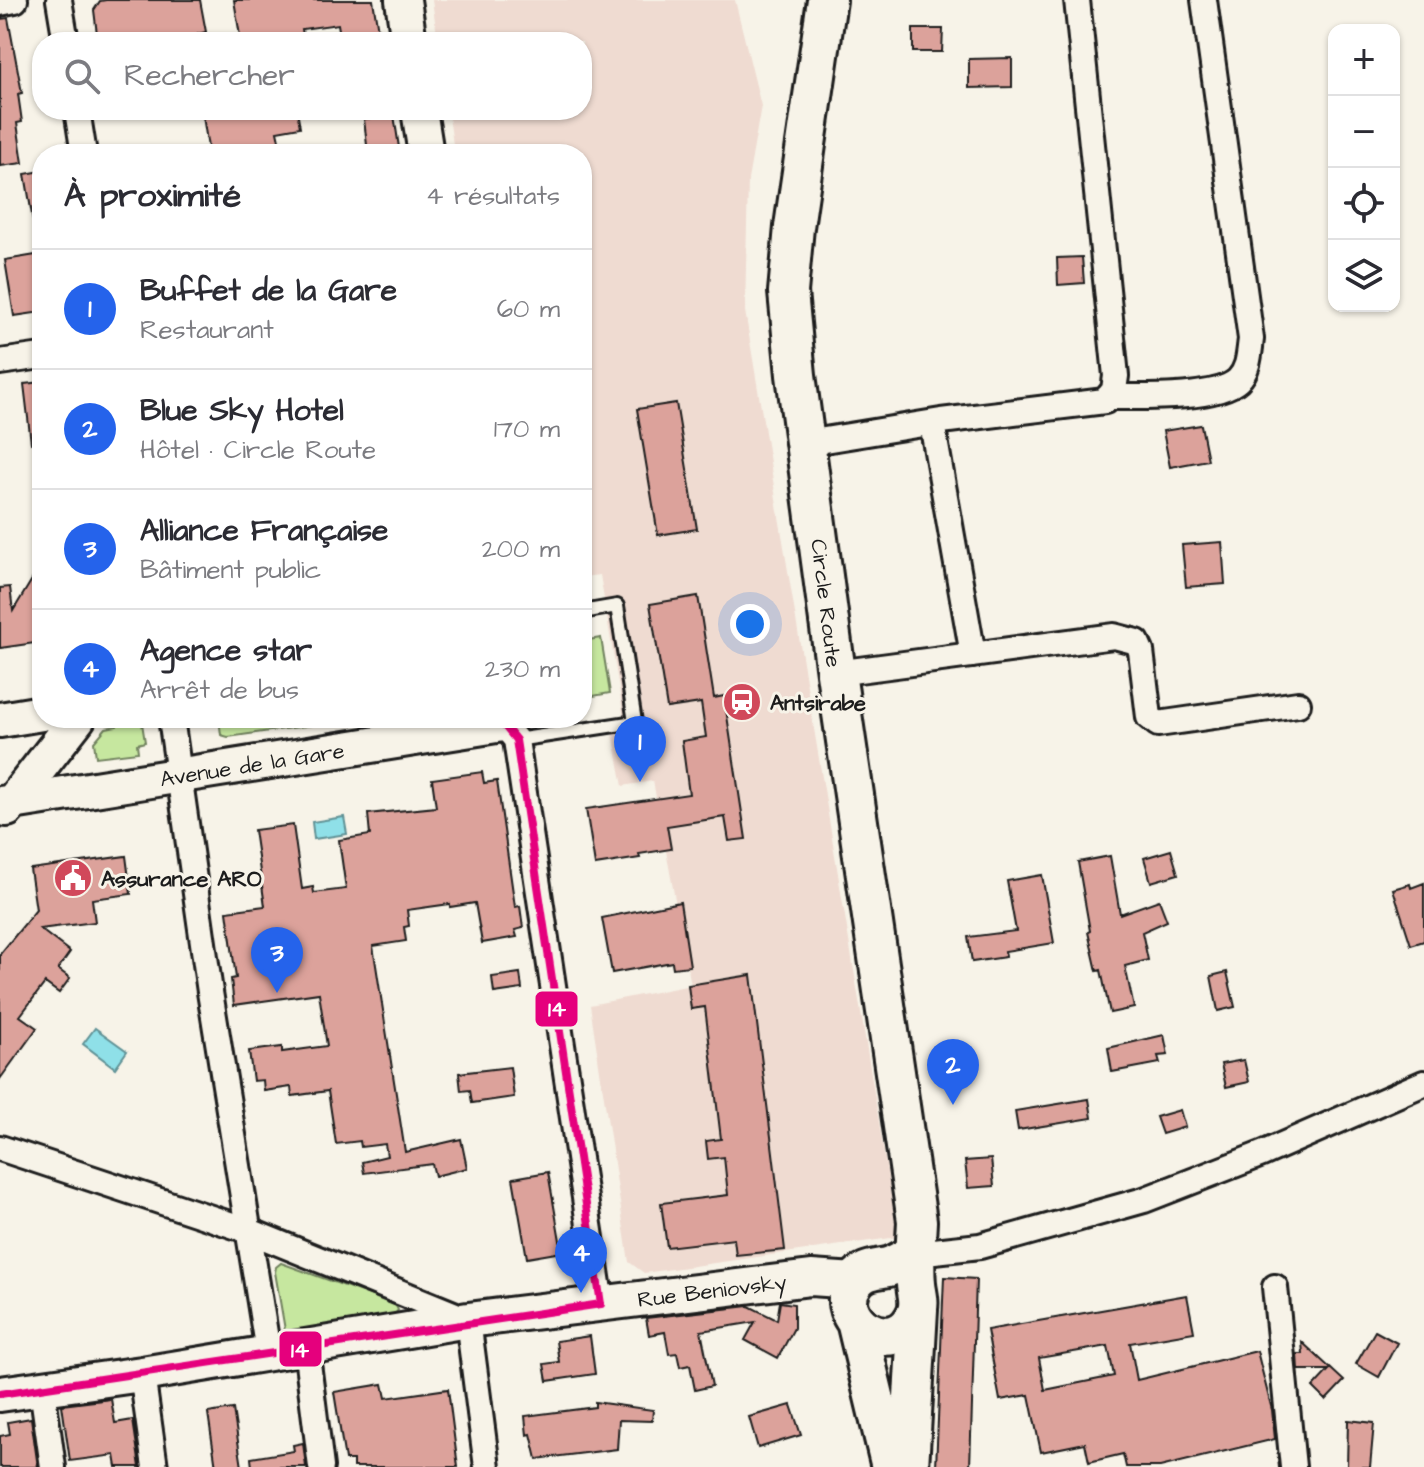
<!DOCTYPE html>
<html lang="fr">
<head>
<meta charset="utf-8">
<style>
	body { margin:0; font-family:"Architects Daughter",sans-serif; background:#f2f2f3; color:#2b2b33 }
	.controls { position:absolute; right:24px; top:24px; display:grid; overflow:hidden; border-radius:16px; box-shadow:0 2px 6px #0004 }
	.controls button { width:72px; height:72px; display:grid; place-items:center; padding:0; border:0; border-bottom:2px solid #e1e1e2; background:#fff; color:#2b2b33; font:40px sans-serif }
	.you { position:absolute; left:750px; top:624px; width:28px; height:28px; margin:-20px; border:6px solid #fff; border-radius:50%; background:#1a73e8; box-shadow:0 0 0 12px #1a73e833 }
	.badge { display:grid; place-items:center; width:52px; height:52px; border-radius:50%; background:#2563eb; color:#fff; font-size:26px; font-weight:700 }
	.pin { position:absolute; translate:-50% -66px; filter:drop-shadow(0 2px 4px #0008) }
	.pin::after { content:''; position:absolute; top:42px; width:28px; height:24px; background:inherit; clip-path:polygon(0 0,100% 0,50% 100%) }
	.list { margin:0; padding:0; list-style:none }
	h2 { display:flex; justify-content:space-between; align-items:center; height:104px; margin:0; padding:0 32px; font-size:34px }
	h2 small { font-size:26px; font-weight:400; color:#7c7c81 }
	.list li { display:grid; grid-template-columns:52px 1fr auto; gap:24px; align-items:center; box-sizing:border-box; height:120px; padding:0 32px; border-top:2px solid #e1e1e2 }
	.list b { display:block; font-size:30px; white-space:nowrap }
	.list p { margin:0; font-size:26px; white-space:nowrap; color:#7c7c81 }
	.list em { font-size:26px; font-style:normal; color:#7c7c81 }
	.icon { flex:none; width:44px; height:44px; fill:none; stroke:currentColor; stroke-width:2; stroke-linecap:round; stroke-linejoin:round }
	.map { position:relative; flex:none; width:1424px; height:1467px; overflow:hidden }
	.search { position:absolute; background:#fff; box-shadow:0 2px 6px #0004; left:32px; top:32px; width:560px; height:88px; display:flex; align-items:center; gap:20px; box-sizing:border-box; padding:0 28px; border-radius:32px; color:#7c7c81; font-size:30px }
	.panel { position:absolute; background:#fff; box-shadow:0 2px 6px #0004; left:32px; top:144px; width:560px; height:584px; border-radius:32px }
	.map>svg:first-child { display:block }
	.built { fill:#efdbd1 }
	.green { fill:#c6e79f; stroke:#71825e; stroke-width:2 }
	.water { fill:#8fe0e8; stroke:#619296; stroke-width:2 }
	.building { fill:#dca29b; stroke:#1c1c1c; stroke-width:2; fill-rule:evenodd }
	.lines { fill:none; stroke-linecap:round; stroke-linejoin:round }
	.lane-casing { stroke:#1c1c1c; stroke-width:18 }
	.street-casing { stroke:#1c1c1c; stroke-width:30 }
	.secondary-casing { stroke:#1c1c1c; stroke-width:40 }
	.primary-casing { stroke:#1c1c1c; stroke-width:44 }
	.lane { stroke:#f7f3e8; stroke-width:12 }
	.street { stroke:#f7f3e8; stroke-width:24 }
	.secondary { stroke:#f7f3e8; stroke-width:34 }
	.primary { stroke:#f7f3e8; stroke-width:38 }
	.bus-1-casing { stroke:#f7f3e8; stroke-width:14 }
	.bus-1 { stroke:#e5007d; stroke-width:8 }
	.labels { text-anchor:middle; stroke-width:6; stroke-linejoin:round; paint-order:stroke }
	.street-label { font-size:22px; fill:#1c1c1c; stroke:#f7f3e8 }
	.poi-label { font-size:22px; font-weight:bold; fill:#1c1c1c; stroke:#f7f3e8; text-anchor:start }
	.line-badge { stroke:#f7f3e8; stroke-width:3 }
	.badge-label { font-size:22px; text-anchor:middle; font-weight:bold; fill:#fff }
</style>
</head>
<body>
<div class="map">
<svg width="1424" height="1467" viewBox="0 0 1424 1467">
	<rect width="100%" height="100%" fill="#f7f3e8"/>
	<filter id="ink" filterUnits="userSpaceOnUse"><feTurbulence type="fractalNoise" baseFrequency=".0125" numOctaves="2"/><feDisplacementMap in="SourceGraphic" scale="16" xChannelSelector="R" yChannelSelector="G"/><feConvolveMatrix kernelMatrix="1 2 1 2 8 2 1 2 1" color-interpolation-filters="sRGB"/></filter>
	<g filter="url(#ink)">
		<path class="built" d="M432 0H735L761 106 748 180 745 311 898 1237 644 1273 629 1262 590 1005 691 985 653 781 623 786 613 734 626 731 600 575 582 577V154H458L454 151 448 110H582V42H438Z"/>
		<path class="green" d="M601 638 610 693 582 698V641Z
			M133 718 134 724 142 723 145 742 137 744 138 752 96 757 94 742 106 728 117 726V719Z
			M219 718H363L228 737 221 735Z
			M281 1263 395 1304 398 1310 394 1315 292 1333 285 1330 275 1272 276 1267Z"/>
		<path class="water" d="M344 817 347 834 314 839 312 822Z
			M95 1028 127 1051 115 1068 83 1044Z"/>
		<path class="building" d="M106 0H200L206 32 197 34 198 39 181 42H98L94 10 100 1Z
			M234 0H373L378 31 369 32 370 42H341L338 24 302 29 304 41 241 42Z
			M8 18 22 93 18 94 22 122 17 123 23 163 0 166V19Z
			M913 29H943L942 52H913Z
			M1012 58V87L969 88V59Z
			M202 110H297L300 127 277 131 280 145 248 151V154H209Z
			M394 115 400 154H368L364 119Z
			M42 171V221H33L25 174Z
			M42 254V312L14 316 5 260Z
			M1082 257 1084 283 1058 285 1057 258Z
			M42 382V442L31 443 24 384Z
			M676 403 697 529 658 535 637 409Z
			M1201 425 1208 460 1170 467 1163 431Z
			M1222 542 1225 584 1186 587 1182 545Z
			M42 563V642L0 648V588L10 587 13 611Z
			M698 596 714 698 724 696 746 839 729 841 725 817 667 826 671 849 639 854 640 858 595 865 586 809 689 794 682 741 706 737 701 703 667 708 650 604Z
			M482 772 484 783 497 781 515 907 520 906 523 928 515 930 517 937 482 943 475 903 450 907V904L407 910 409 926 404 927 406 941 373 946 405 1152 461 1139 467 1168 435 1176 432 1164 364 1173 362 1162 387 1156 385 1144 361 1147 360 1141 336 1144 328 1091 292 1096 291 1087 264 1091 263 1080 253 1081 249 1051 282 1047V1052L327 1046 319 993 234 1005 231 979 236 978 227 911 265 906 254 830 293 825 302 889 313 887 314 893 346 889 339 840 370 835 368 814 436 807 432 779Z
			M1171 850 1178 874 1151 882 1144 858Z
			M126 856 131 894 92 899 95 922 40 929 70 952 58 969 70 978 59 993 45 983 20 1016 37 1028 0 1079V954L36 910 30 869Z
			M1110 856 1120 914 1159 900 1167 921 1142 932 1148 960 1125 966 1134 1008 1110 1013 1101 970 1097 971 1088 932 1090 931 1078 862Z
			M1042 875 1054 943 1005 951 1006 957 972 962 968 937 1016 931 1007 881Z
			M1424 883V941L1411 945 1393 889 1410 884 1411 888Z
			M680 902 690 966 673 968 672 962 612 973 602 918Z
			M1227 972 1235 1007 1218 1011 1211 976Z
			M520 973 522 989 494 993 492 977Z
			M751 975 785 1250 736 1255 734 1239 667 1247 661 1203 728 1195 724 1157 708 1159 706 1141 721 1139 705 1007 691 1009 688 985Z
			M1164 1035 1168 1055 1158 1056 1160 1063 1112 1072 1108 1048Z
			M1244 1060 1249 1082 1226 1087 1221 1064Z
			M510 1067 514 1097 472 1103 470 1090 461 1091 459 1073Z
			M1089 1099 1092 1118 1018 1130 1015 1111Z
			M1180 1110 1185 1127 1162 1134 1156 1117Z
			M991 1159 994 1186 968 1188 965 1161Z
			M548 1172 562 1252 527 1258 513 1178Z
			M944 1277 976 1279 970 1467H936Z
			M1187 1295 1194 1332 1130 1343 1137 1380 1257 1351 1272 1410 1275 1439 1160 1467H1126L1123 1454 1089 1462 1085 1443 1041 1452 1029 1395 1000 1400 987 1330ZM1108 1346 1114 1376 1045 1390 1039 1358Z
			M780 1302 794 1304V1328L778 1358 745 1340 755 1322 701 1331 712 1386 695 1390 690 1365 680 1367 677 1353 669 1354 665 1332 649 1335 646 1318 749 1306 777 1320Z
			M1375 1331 1397 1343 1379 1377 1356 1364Z
			M590 1336 595 1374 547 1381 544 1364 559 1362 556 1341Z
			M1302 1342 1344 1381 1326 1400 1313 1387 1329 1370H1298L1297 1354H1303Z
			M383 1384 386 1398 448 1389 458 1467H353V1460H345L334 1392Z
			M111 1399 115 1423 133 1420 140 1467H117L115 1455 70 1461 62 1405Z
			M595 1402 653 1410 652 1421 619 1420 617 1449 537 1459 531 1434 527 1435 525 1416 595 1407Z
			M791 1405 801 1435 758 1448 749 1417Z
			M233 1409 242 1467H216L208 1413Z
			M31 1418 38 1467H0V1436L10 1434 8 1422Z
			M1348 1420 1374 1423 1370 1467H1347Z
			M303 1443 306 1467H252L251 1458 294 1451 293 1445Z"/>
		<g class="lines">
			<g class="lane-casing">
				<path id="lane" d="M516 740 635 722 617 606 582 612"/>
			</g>
			<g class="street-casing">
				<path id="street" d="M59 0 66 42
					M0 3 15 0
					M77 110 84 154
					M0 362 42 356
					M1108 397C1137 397 1217 400 1238 380 1249 369 1249 354 1251 339L1204 0
					M932 423 973 655
					M806 443 941 421 1105 401 1114 390 1116 376 1077 0
					M836 673 1114 636 1137 642 1141 651 1149 717 1158 724 1298 704
					M171 718 210 992 268 1352
					M503 724 516 740 601 1304
					M0 1148 247 1230 468 1320 487 1467
					M916 1253 980 1246 1144 1200 1262 1154 1424 1083
					M1275 1287 1293 1467
					M306 1347 321 1467
					M142 1374 155 1467
					M42 1388 53 1467"/>
			</g>
			<g class="secondary-casing">
				<path id="secondary" d="M403 0 409 42
					M419 110 426 154
					M0 720 42 713
					M0 804 503 724 502 718
					M7 809 78 718
					M0 1394 142 1374 468 1320 811 1278 855 1281"/>
			</g>
			<g class="primary-casing">
				<path id="primary" d="M827 0 794 227 788 292 796 375 836 673 917 1221C916 1242 914 1263 916 1284 917 1295 921 1303 916 1314 895 1363 826 1319 855 1281 864 1269 875 1270 888 1267 898 1264 907 1257 916 1253
					M856 1321 891 1467
					M909 1467 918 1310"/>
			</g>
			<use href="#lane" class="lane"/>
			<use href="#street" class="street"/>
			<use href="#secondary" class="secondary"/>
			<use href="#primary" class="primary"/>
			<g class="bus-1-casing">
				<path id="bus-1" d="M502 718 503 724 516 740 601 1304
					M0 1394 601 1304"/>
			</g>
			<use href="#bus-1" class="bus-1"/>
		</g>
	</g>
	<defs>
		<g id="station-disc" transform="scale(2)"><circle r="9.5" fill="#d1495b" stroke="#f7f3e8"/><path d="M-3-6H3Q5-6 5-4V2Q5 4 3 4L4.5 6H3L1.5 4h-3L-3 6H-4.5L-3 4Q-5 4-5 2V-4Q-5-6-3-6ZM-3.5-4v3h7v-3ZM-3.5 1v1.5H-2V1ZM2 1v1.5H3.5V1Z" fill="#fff"/></g>
		<g id="civic-disc" transform="scale(2)"><circle r="9.5" fill="#d1495b" stroke="#f7f3e8"/><path d="M-.6-6.5H3V-4.5H.6V-3L4-1V1h2V6H-6V1h2V-1L-.6-3ZM-1.2 2.5V6h2.4V2.5Z" fill="#fff"/></g>
	</defs>
	<g fill-rule="evenodd">
		<use href="#station-disc" x="742" y="702"/>
		<use href="#civic-disc" x="73" y="878"/>
	</g>
	<g class="labels">
		<g class="street-label">
			<text transform="translate(827 603) rotate(83)" y="8">Circle Route</text>
			<text transform="translate(252 764) rotate(-9)" y="8">Avenue de la Gare</text>
			<text transform="translate(712 1290) rotate(-7)" y="8">Rue Beniovsky</text>
		</g>
		<g class="poi-label">
			<text x="770" y="710">Antsirabe</text>
			<text x="101" y="886">Assurance ARO</text>
		</g>
	</g>
	<g class="line-badge">
		<rect x="534" y="990" width="45" height="38" rx="8" fill="#e5007d"/>
		<rect x="278" y="1330" width="45" height="38" rx="8" fill="#e5007d"/>
	</g>
	<g class="badge-label">
		<text x="557" y="1016">14</text>
		<text x="300" y="1357">14</text>
	</g>
</svg>
<div class="controls">
<button>+</button>
<button>−</button>
<button><svg class="icon" aria-label="locate" viewBox="0 0 24 24"><circle cx="12" cy="12" r="6"/><path d="M12 2v4M12 18v4M2 12h4M18 12h4"/></svg></button>
<button><svg class="icon" aria-label="layers" viewBox="0 0 24 24"><path d="M12 4l9 5-9 5-9-5zM3 14l9 5 9-5"/></svg></button>
</div>
<div class="you"></div>
<div class="pin badge" style="left:640px;top:782px">1</div>
<div class="pin badge" style="left:953px;top:1105px">2</div>
<div class="pin badge" style="left:277px;top:993px">3</div>
<div class="pin badge" style="left:581px;top:1293px">4</div>
<div class="search"><svg class="icon" aria-label="search" viewBox="0 0 24 24"><circle cx="10" cy="10" r="6"/><path d="M15 15l6 6"/></svg>Rechercher</div>
<section class="panel">
<h2>À proximité<small>4 résultats</small></h2>
<ul class="list">
<li><span class="badge">1</span><div><b>Buffet de la Gare</b><p>Restaurant</p></div><em>60 m</em></li>
<li><span class="badge">2</span><div><b>Blue Sky Hotel</b><p>Hôtel · Circle Route</p></div><em>170 m</em></li>
<li><span class="badge">3</span><div><b>Alliance Française</b><p>Bâtiment public</p></div><em>200 m</em></li>
<li><span class="badge">4</span><div><b>Agence star</b><p>Arrêt de bus</p></div><em>230 m</em></li>
</ul>
</section>
</div>
</body>
</html>
